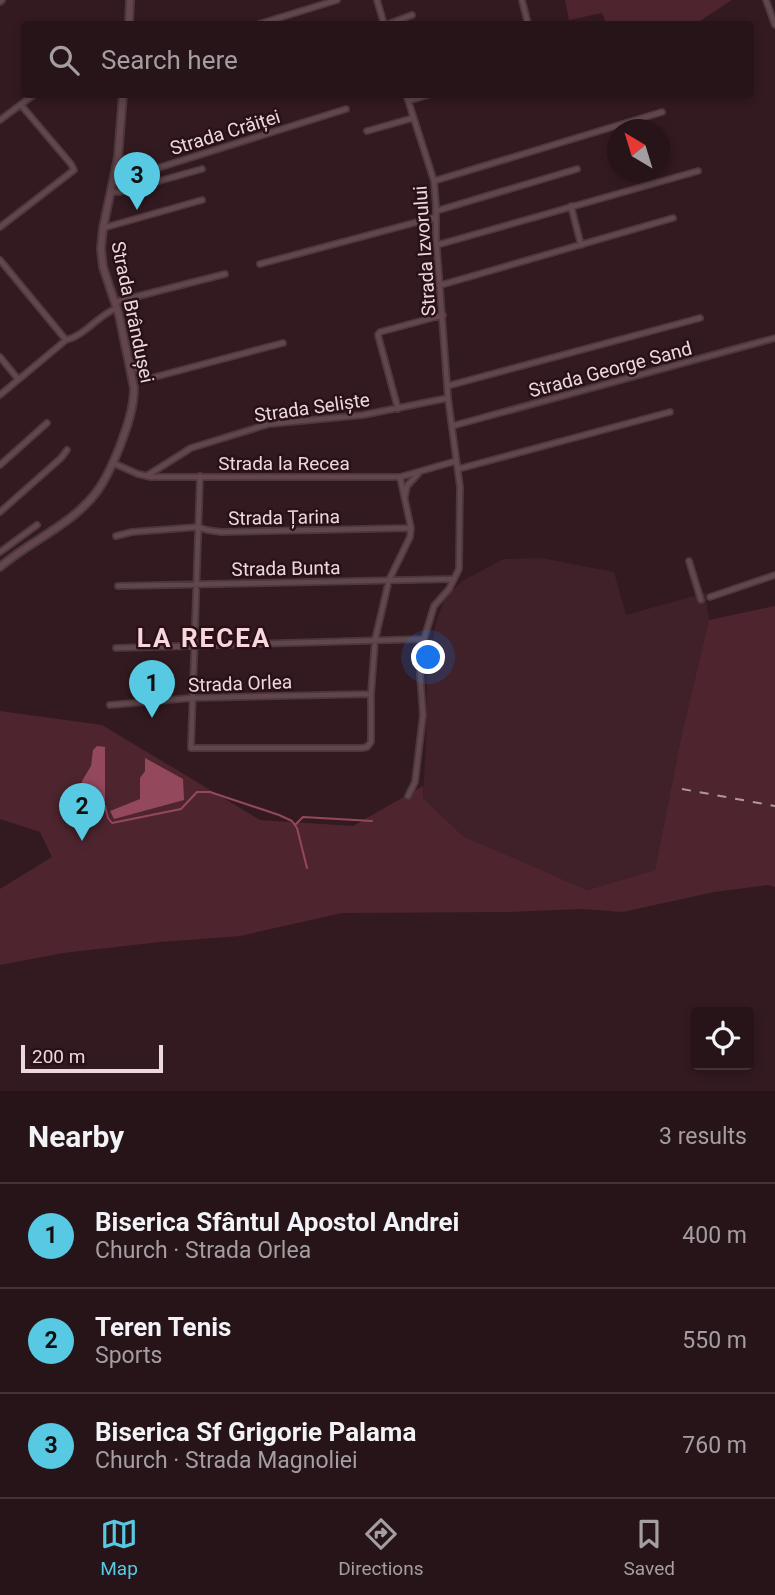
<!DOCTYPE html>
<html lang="en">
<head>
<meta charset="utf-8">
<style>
	body { margin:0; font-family:Roboto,sans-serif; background:#2e1d21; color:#f1f3f6 }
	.controls { position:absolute; right:21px; bottom:21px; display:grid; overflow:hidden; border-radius:7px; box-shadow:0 4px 10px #0003 }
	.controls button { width:63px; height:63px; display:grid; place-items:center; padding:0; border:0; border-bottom:2px solid #423337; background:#261418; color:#f1f3f6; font:35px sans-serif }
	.compass { position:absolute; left:607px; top:119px; width:63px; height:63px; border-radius:50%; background:#261418; box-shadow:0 4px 10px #0003; rotate:322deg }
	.scale { position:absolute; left:21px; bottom:18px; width:142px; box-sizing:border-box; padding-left:7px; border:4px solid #ebd9dc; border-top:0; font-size:19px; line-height:24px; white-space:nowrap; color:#ebd9dc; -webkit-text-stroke:5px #291117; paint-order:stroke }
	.you { position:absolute; left:429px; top:658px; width:24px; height:24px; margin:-18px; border:5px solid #fff; border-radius:50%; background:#1a73e8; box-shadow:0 0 0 10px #1a73e833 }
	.badge { display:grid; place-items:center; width:46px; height:46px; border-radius:50%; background:#57c9e3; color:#111; font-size:23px; font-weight:700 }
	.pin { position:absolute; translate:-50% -58px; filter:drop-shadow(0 2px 4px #0008) }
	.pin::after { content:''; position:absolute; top:37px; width:24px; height:21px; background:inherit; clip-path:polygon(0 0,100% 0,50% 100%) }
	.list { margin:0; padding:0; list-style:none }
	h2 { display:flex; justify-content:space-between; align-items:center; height:91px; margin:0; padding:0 28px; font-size:30px }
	h2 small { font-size:23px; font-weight:400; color:#a49ea2 }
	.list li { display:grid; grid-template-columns:46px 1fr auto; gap:21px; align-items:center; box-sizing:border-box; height:105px; padding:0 28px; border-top:2px solid #423337 }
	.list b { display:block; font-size:26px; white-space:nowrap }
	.list p { margin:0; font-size:23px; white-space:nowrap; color:#a49ea2 }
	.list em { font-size:23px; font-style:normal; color:#a49ea2 }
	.icon { flex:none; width:38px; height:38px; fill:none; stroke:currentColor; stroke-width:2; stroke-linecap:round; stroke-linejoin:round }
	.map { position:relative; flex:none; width:775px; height:1091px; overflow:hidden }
	.search { position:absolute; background:#261418; box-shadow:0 4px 10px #0003; left:21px; right:21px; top:21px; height:77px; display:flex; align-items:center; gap:18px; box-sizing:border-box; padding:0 24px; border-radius:7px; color:#a49ea2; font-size:26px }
	.sheet { height:406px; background:#261418 }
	nav { display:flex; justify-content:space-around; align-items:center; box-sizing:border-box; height:98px; border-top:2px solid #423337; background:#261418; font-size:19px; color:#a49ea2 }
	nav a { display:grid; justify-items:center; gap:4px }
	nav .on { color:#57c9e3 }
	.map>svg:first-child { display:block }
	.built { fill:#402129 }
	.green { fill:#4e252f }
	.water { fill:#94485c }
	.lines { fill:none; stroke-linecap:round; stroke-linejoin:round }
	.stream { stroke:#94485c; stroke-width:2 }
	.minor-casing { stroke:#4b383c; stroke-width:8 }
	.secondary-casing { stroke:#4b383c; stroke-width:10 }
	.minor { stroke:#63464c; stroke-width:4.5 }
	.secondary { stroke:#63464c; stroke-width:6 }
	.rail { stroke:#ae9a9e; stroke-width:2; stroke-dasharray:9 9; stroke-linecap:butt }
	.labels { text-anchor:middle; stroke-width:5; stroke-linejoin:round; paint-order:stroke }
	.street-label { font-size:19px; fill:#ebd9dc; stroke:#291117 }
	.district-label { font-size:26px; font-weight:bold; letter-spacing:2px; fill:#f9d6dc; stroke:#291117 }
</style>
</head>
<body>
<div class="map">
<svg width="775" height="1091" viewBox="0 0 775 1091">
	<rect width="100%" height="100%" fill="#331a20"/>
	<path class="built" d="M541 558 614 572 626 615 705 593 709 620 682 733 655 870 587 890 463 836 423 798 426 746 427 681 436 622 445 598 462 581 504 559Z"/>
	<path class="green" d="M565 0H732L695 24H607L602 13 569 20Z
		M775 606V887L768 885 714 892 623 912 582 909 506 912 342 913 240 936 160 942 63 953 0 965V889L52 857 40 832 0 819V711L102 725 260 820 353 826 423 786V798L463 836 587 890 655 870 682 733 709 620Z"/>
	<path class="water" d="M97 746 105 747V806L87 809 82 781 91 766 93 750Z
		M145 758 183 779 184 800 114 819 110 811 140 799V778L145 771Z"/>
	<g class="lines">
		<path class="stream" d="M105 806 108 818 112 823 181 809 197 792H210L279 815 292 821 297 828 307 868
			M295 825 303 817 372 821"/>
		<g class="minor-casing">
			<path id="minor" d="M377 0 384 24
				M522 0 528 24
				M766 0 775 25
				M259 24 337 0
				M388 24 412 15
				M406 94 434 181 436 206V236L448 398 460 487 459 569 449 589 434 606 424 639 420 674 423 715 415 782 408 796
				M408 101 431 94
				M0 120 35 94
				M367 131 413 118
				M434 181 662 112
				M113 182 346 109
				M111 192H120L202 169
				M571 206 581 245
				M436 211 577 169
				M0 227 74 170 71 164 21 105
				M103 228 202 200
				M437 245 698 171
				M0 260 66 340
				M260 264 436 217
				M441 285 673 218
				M115 302 225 274
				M0 357 18 379
				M129 361C137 367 140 379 151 378L283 343
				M447 386 700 318
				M0 395 66 340C86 335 98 315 117 308
				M398 409 378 335 380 332 443 315
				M452 426 775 338
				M113 463 138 474 151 477H400L456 461
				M0 465 47 423
				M458 469 670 412
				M148 475 191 448 269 424 363 415 448 398
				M200 476 191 748H362L367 747 371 742V694L375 640 389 580 410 537 411 528 400 477
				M405 496 407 486 418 474
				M0 512 61 458 67 450
				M116 536 132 532 198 527 207 530 221 532 411 528
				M0 552 37 525
				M689 561 701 600
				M118 586 454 579
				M710 597 775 575
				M116 648 424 639
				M110 705 192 698 371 694"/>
		</g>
		<g class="secondary-casing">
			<path id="secondary" d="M0 1 1 0
				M129 24 130 0
				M0 567C31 540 74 524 98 490 108 476 114 461 120 446 127 427 134 408 134 388L119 315 103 267 101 249 103 228 118 157 123 94"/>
		</g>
		<use href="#minor" class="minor"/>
		<use href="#secondary" class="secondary"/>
		<path class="rail" d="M682 789 775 806"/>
	</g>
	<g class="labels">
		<g class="street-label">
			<text transform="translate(225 132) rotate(-17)" y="7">Strada Crăiței</text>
			<text transform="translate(424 251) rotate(-94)" y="7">Strada Izvorului</text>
			<text transform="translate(133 312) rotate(78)" y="7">Strada Brândușei</text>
			<text transform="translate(610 369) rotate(-15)" y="7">Strada George Sand</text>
			<text transform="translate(312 407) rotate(-8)" y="7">Strada Seliște</text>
			<text x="284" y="470">Strada la Recea</text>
			<text transform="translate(284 517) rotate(-1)" y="7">Strada Țarina</text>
			<text transform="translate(286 568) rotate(-1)" y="7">Strada Bunta</text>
			<text transform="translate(240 683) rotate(-2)" y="7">Strada Orlea</text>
		</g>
		<g class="district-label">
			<text x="204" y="647">LA RECEA</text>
		</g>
	</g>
</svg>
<div class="controls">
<button><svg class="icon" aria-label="locate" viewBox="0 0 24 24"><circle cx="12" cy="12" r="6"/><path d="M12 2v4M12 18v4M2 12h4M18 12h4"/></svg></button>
</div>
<svg class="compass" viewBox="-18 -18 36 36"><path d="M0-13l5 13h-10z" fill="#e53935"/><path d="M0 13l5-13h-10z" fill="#a49ea2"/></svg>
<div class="scale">200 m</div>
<div class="you"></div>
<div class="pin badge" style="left:152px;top:718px">1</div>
<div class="pin badge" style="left:82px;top:841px">2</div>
<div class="pin badge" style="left:137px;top:210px">3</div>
<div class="search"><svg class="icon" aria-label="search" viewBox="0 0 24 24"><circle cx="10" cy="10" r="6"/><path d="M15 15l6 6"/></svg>Search here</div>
</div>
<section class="sheet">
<h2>Nearby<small>3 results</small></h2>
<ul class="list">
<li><span class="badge">1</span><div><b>Biserica Sfântul Apostol Andrei</b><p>Church · Strada Orlea</p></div><em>400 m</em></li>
<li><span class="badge">2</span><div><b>Teren Tenis</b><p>Sports</p></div><em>550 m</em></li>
<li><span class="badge">3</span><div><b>Biserica Sf Grigorie Palama</b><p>Church · Strada Magnoliei</p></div><em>760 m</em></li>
</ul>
</section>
<nav>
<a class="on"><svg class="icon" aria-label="map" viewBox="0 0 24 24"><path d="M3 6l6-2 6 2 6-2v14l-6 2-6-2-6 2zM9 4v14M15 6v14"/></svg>Map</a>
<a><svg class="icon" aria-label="directions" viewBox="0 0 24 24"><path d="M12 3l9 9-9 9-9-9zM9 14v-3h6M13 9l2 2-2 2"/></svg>Directions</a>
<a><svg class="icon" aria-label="saved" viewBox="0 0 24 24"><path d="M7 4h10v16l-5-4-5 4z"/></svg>Saved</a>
</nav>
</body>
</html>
